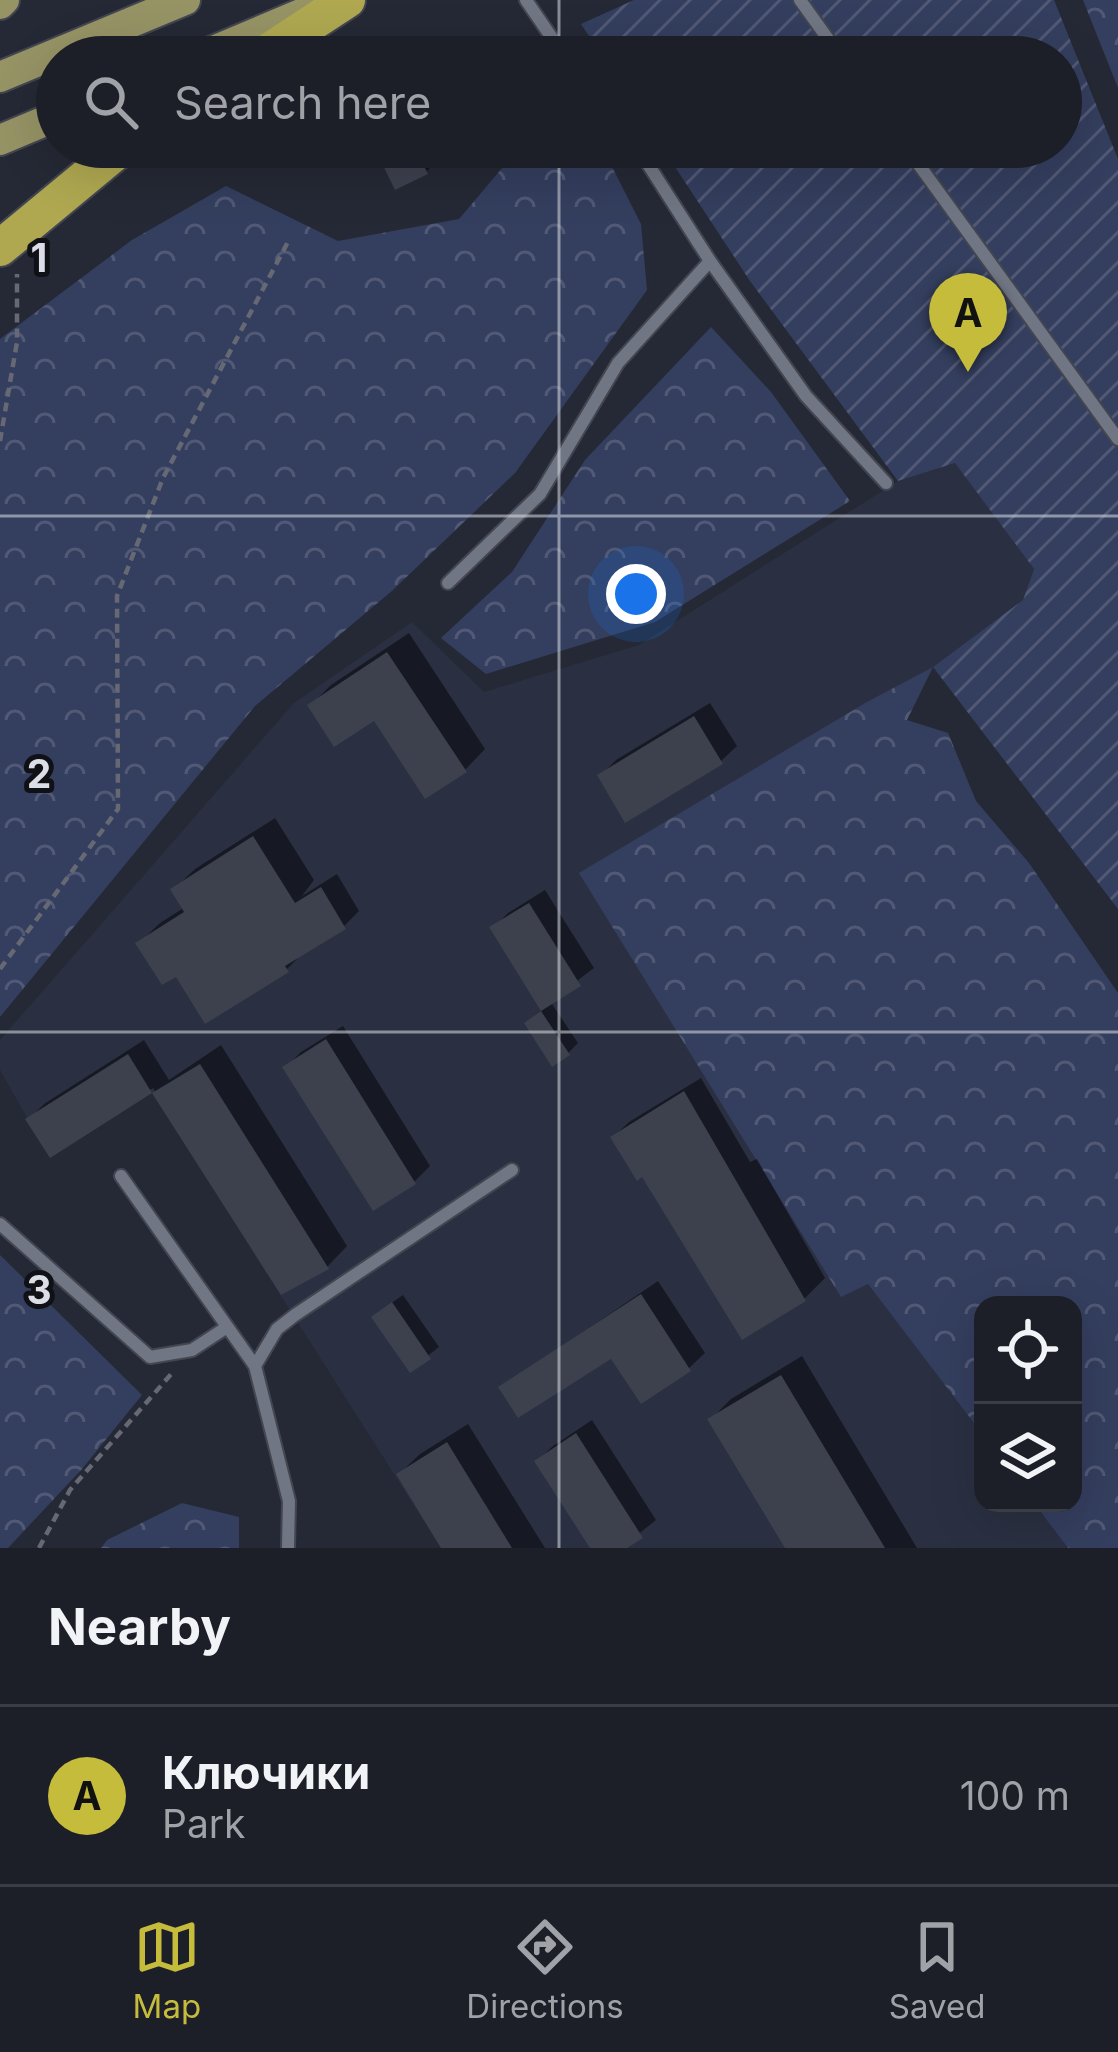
<!DOCTYPE html>
<html lang="en">
<head>
<meta charset="utf-8">
<style>
	body { margin:0; font-family:Inter,sans-serif; background:#252730; color:#f1f3f6 }
	.controls { position:absolute; right:36px; bottom:36px; display:grid; overflow:hidden; border-radius:24px; box-shadow:0 12px 48px #0002 }
	.controls button { width:108px; height:108px; display:grid; place-items:center; padding:0; border:0; border-bottom:3px solid #3a3d45; background:#1c1f28; color:#f1f3f6; font:60px sans-serif }
	.you { position:absolute; left:636px; top:594px; width:42px; height:42px; margin:-30px; border:9px solid #fff; border-radius:50%; background:#1a73e8; box-shadow:0 0 0 18px #1a73e833 }
	.badge { display:grid; place-items:center; width:78px; height:78px; border-radius:50%; background:#c6bc3c; color:#111; font-size:39px; font-weight:700 }
	.pin { position:absolute; translate:-50% -99px; filter:drop-shadow(0 3px 6px #0008) }
	.pin::after { content:''; position:absolute; top:63px; width:42px; height:36px; background:inherit; clip-path:polygon(0 0,100% 0,50% 100%) }
	.list { margin:0; padding:0; list-style:none }
	h2 { display:flex; justify-content:space-between; align-items:center; height:156px; margin:0; padding:0 48px; font-size:51px }
	h2 small { font-size:39px; font-weight:400; color:#a0a2a8 }
	.list li { display:grid; grid-template-columns:78px 1fr auto; gap:36px; align-items:center; box-sizing:border-box; height:180px; padding:0 48px; border-top:3px solid #3a3d45 }
	.list b { display:block; font-size:45px; white-space:nowrap }
	.list p { margin:0; font-size:39px; white-space:nowrap; color:#a0a2a8 }
	.list em { font-size:39px; font-style:normal; color:#a0a2a8 }
	.icon { flex:none; width:66px; height:66px; fill:none; stroke:currentColor; stroke-width:2; stroke-linecap:round; stroke-linejoin:round }
	.map { position:relative; flex:none; width:1118px; height:1548px; overflow:hidden }
	.search { position:absolute; background:#1c1f28; box-shadow:0 12px 48px #0002; left:36px; right:36px; top:36px; height:132px; display:flex; align-items:center; gap:30px; box-sizing:border-box; padding:0 42px; border-radius:66px; color:#a0a2a8; font-size:45px }
	.sheet { height:336px; background:#1c1f28 }
	nav { display:flex; justify-content:space-around; align-items:center; box-sizing:border-box; height:168px; border-top:3px solid #3a3d45; background:#1c1f28; font-size:33px; color:#a0a2a8 }
	nav a { display:grid; justify-items:center; gap:6px }
	nav .on { color:#c6bc3c }
	.map>svg:first-child { display:block }
	.built { fill:#2a3042 }
	.forest { fill:url(#forest-crowns) }
	.garden { fill:url(#garden-furrows) }
	.shadow { fill:#0007 }
	.building { fill:#3d414e }
	.lines { fill:none; stroke-linecap:round; stroke-linejoin:round }
	.lane-casing { stroke:#434651; stroke-width:16 }
	.primary-casing { stroke:#434651; stroke-width:34 }
	.highway-casing { stroke:#434651; stroke-width:40 }
	.path { stroke:#666974; stroke-width:4.5; stroke-dasharray:9 6; stroke-linecap:butt }
	.lane { stroke:#717684; stroke-width:12 }
	.primary { stroke:#969465; stroke-width:30 }
	.highway { stroke:#afa851; stroke-width:36 }
	.grid { fill:none; stroke:#dbdee6; stroke-width:3; stroke-opacity:0.55 }
	.grid-label { font-size:39px; text-anchor:middle; font-weight:bold; fill:#dbdee6; stroke:#101117; stroke-width:10; stroke-linejoin:round; paint-order:stroke }
</style>
</head>
<body>
<div class="map">
<svg width="1118" height="1548" viewBox="0 0 1118 1548">
	<defs>
		<pattern id="forest-crowns" width="20" height="18" patternUnits="userSpaceOnUse" patternTransform="scale(3)"><rect width="20" height="18" fill="#343e5e"/><path d="M2 6a3 3 0 1 1 6 0M12 15a3 3 0 1 1 6 0" fill="none" stroke="#515975"/></pattern>
		<pattern id="garden-furrows" width="10" height="10" patternUnits="userSpaceOnUse" patternTransform="scale(3)"><rect width="10" height="10" fill="#343e5e"/><path d="M-1 1l2-2M0 10L10 0M9 11l2-2" fill="none" stroke="#515975"/></pattern>
	</defs>
	<rect width="100%" height="100%" fill="#252935"/>
	<path class="built" d="M955 463 1034 569 1023 600 933 667 867 703 841 1296 868 1284 983 1435V1503H1034L1068 1548H441L152 1093 50 1158 0 1070V1040L294 703 412 622 484 692 639 645 898 481Z"/>
	<path class="forest" d="M1083 0H1118V88Z
		M520 147H602L641 224 647 290 515 473 393 590 255 706 0 1017V339L132 240 226 186 338 241 459 219Z
		M711 327 771 392 850 501 655 622 486 674 441 638 512 572 585 460Z
		M933 667 907 720 948 733 976 801 1029 863 1118 993V1548H1068L1034 1503H1073V1305H983V1435L868 1284 841 1297 579 873 867 702Z
		M0 1255 142 1395 82 1469 8 1548H0Z
		M182 1503 239 1517V1548H101L107 1540Z"/>
	<path class="garden" d="M634 0H1054L1118 159V909L933 667 1023 600 1034 569 955 463 898 481 750 281 662 147H1061V57H603L581 24Z"/>
	<path class="shadow" d="M378 147H429L436 162 426 172Z
		M409 633 485 749 465 770 374 717 311 705 331 685Z
		M710 703 737 746 721 761 600 776 616 760Z
		M275 818 314 880 302 896 337 874 359 911 344 926 302 954 287 969 177 973 139 943 160 923 185 907 174 889 195 869Z
		M545 890 594 968 550 1001 578 1043 568 1053 527 1023 543 1009 493 928 508 913Z
		M343 1026 430 1166 415 1181 374 1207 286 1067 301 1052Z
		M144 1040 169 1080 221 1045 347 1246 327 1267 283 1291 153 1088 51 1154 29 1119 44 1104Z
		M701 1078 750 1162 757 1159 825 1278 804 1299 643 1172 613 1137 629 1122Z
		M658 1281 705 1353 689 1368 612 1355 502 1387Z
		M403 1295 439 1347 411 1369 384 1308Z
		M802 1356 917 1548H789L710 1420 731 1399Z
		M592 1420 656 1520 621 1548H593L537 1461 553 1446Z
		M468 1424 545 1548H445L399 1474 420 1454Z"/>
	<path class="building" d="M374 147H415L428 174 395 190Z
		M387 652 467 772 425 799 374 721 334 747 307 705Z
		M694 716 723 764 625 823 597 775Z
		M253 836 295 903 321 887 346 929 285 966 289 972 205 1024 176 977 162 985 135 943 184 912 170 889Z
		M529 903 581 986 541 1011 489 927Z
		M541 1011 570 1055 552 1067 524 1023Z
		M326 1039 416 1184 373 1211 282 1067Z
		M128 1054 152 1093 50 1158 25 1119Z
		M200 1064 329 1269 281 1295 152 1093Z
		M684 1091 806 1301 742 1340 642 1177 637 1181 610 1137Z
		M641 1294 691 1371 641 1404 611 1359 518 1418 498 1387Z
		M392 1302 431 1359 410 1373 371 1317Z
		M781 1375 885 1548H785L707 1419Z
		M576 1433 643 1538 627 1548H590L534 1461Z
		M447 1442 512 1548H441L396 1474Z"/>
	<g class="lines">
		<g class="lane-casing">
			<path id="lane" d="M526 0 565 57
				M800 0 841 57
				M637 147 710 261 806 396 886 483
				M906 147 1118 439
				M448 583 540 494 618 363 710 261
				M121 1176 255 1366 289 1501 288 1548
				M0 1224 150 1357 192 1350 227 1327
				M255 1366 277 1329 295 1315 512 1170"/>
		</g>
		<g class="primary-casing">
			<path id="primary" d="M0 4 4 0
				M199 57 315 8
				M0 77 185 0
				M0 140 57 116"/>
		</g>
		<g class="highway-casing">
			<path id="highway" d="M260 57 347 0
				M0 248 122 147"/>
		</g>
		<path class="path" d="M0 441 17 342V274
			M0 969 118 809 117 596 163 478 289 240
			M39 1548 70 1490 173 1372"/>
		<use href="#lane" class="lane"/>
		<use href="#primary" class="primary"/>
		<use href="#highway" class="highway"/>
	</g>
	<path class="grid" d="M559 0V57M559 147V1548M0 516H1118M0 1032H1118"/>
	<g class="grid-label">
		<text x="39" y="272">1</text>
		<text x="39" y="788">2</text>
		<text x="39" y="1304">3</text>
	</g>
</svg>
<div class="controls">
<button><svg class="icon" aria-label="locate" viewBox="0 0 24 24"><circle cx="12" cy="12" r="6"/><path d="M12 2v4M12 18v4M2 12h4M18 12h4"/></svg></button>
<button><svg class="icon" aria-label="layers" viewBox="0 0 24 24"><path d="M12 4l9 5-9 5-9-5zM3 14l9 5 9-5"/></svg></button>
</div>
<div class="you"></div>
<div class="pin badge" style="left:968px;top:372px">A</div>
<div class="search"><svg class="icon" aria-label="search" viewBox="0 0 24 24"><circle cx="10" cy="10" r="6"/><path d="M15 15l6 6"/></svg>Search here</div>
</div>
<section class="sheet">
<h2>Nearby<small></small></h2>
<ul class="list">
<li><span class="badge">A</span><div><b>Ключики</b><p>Park</p></div><em>100 m</em></li>
</ul>
</section>
<nav>
<a class="on"><svg class="icon" aria-label="map" viewBox="0 0 24 24"><path d="M3 6l6-2 6 2 6-2v14l-6 2-6-2-6 2zM9 4v14M15 6v14"/></svg>Map</a>
<a><svg class="icon" aria-label="directions" viewBox="0 0 24 24"><path d="M12 3l9 9-9 9-9-9zM9 14v-3h6M13 9l2 2-2 2"/></svg>Directions</a>
<a><svg class="icon" aria-label="saved" viewBox="0 0 24 24"><path d="M7 4h10v16l-5-4-5 4z"/></svg>Saved</a>
</nav>
</body>
</html>
